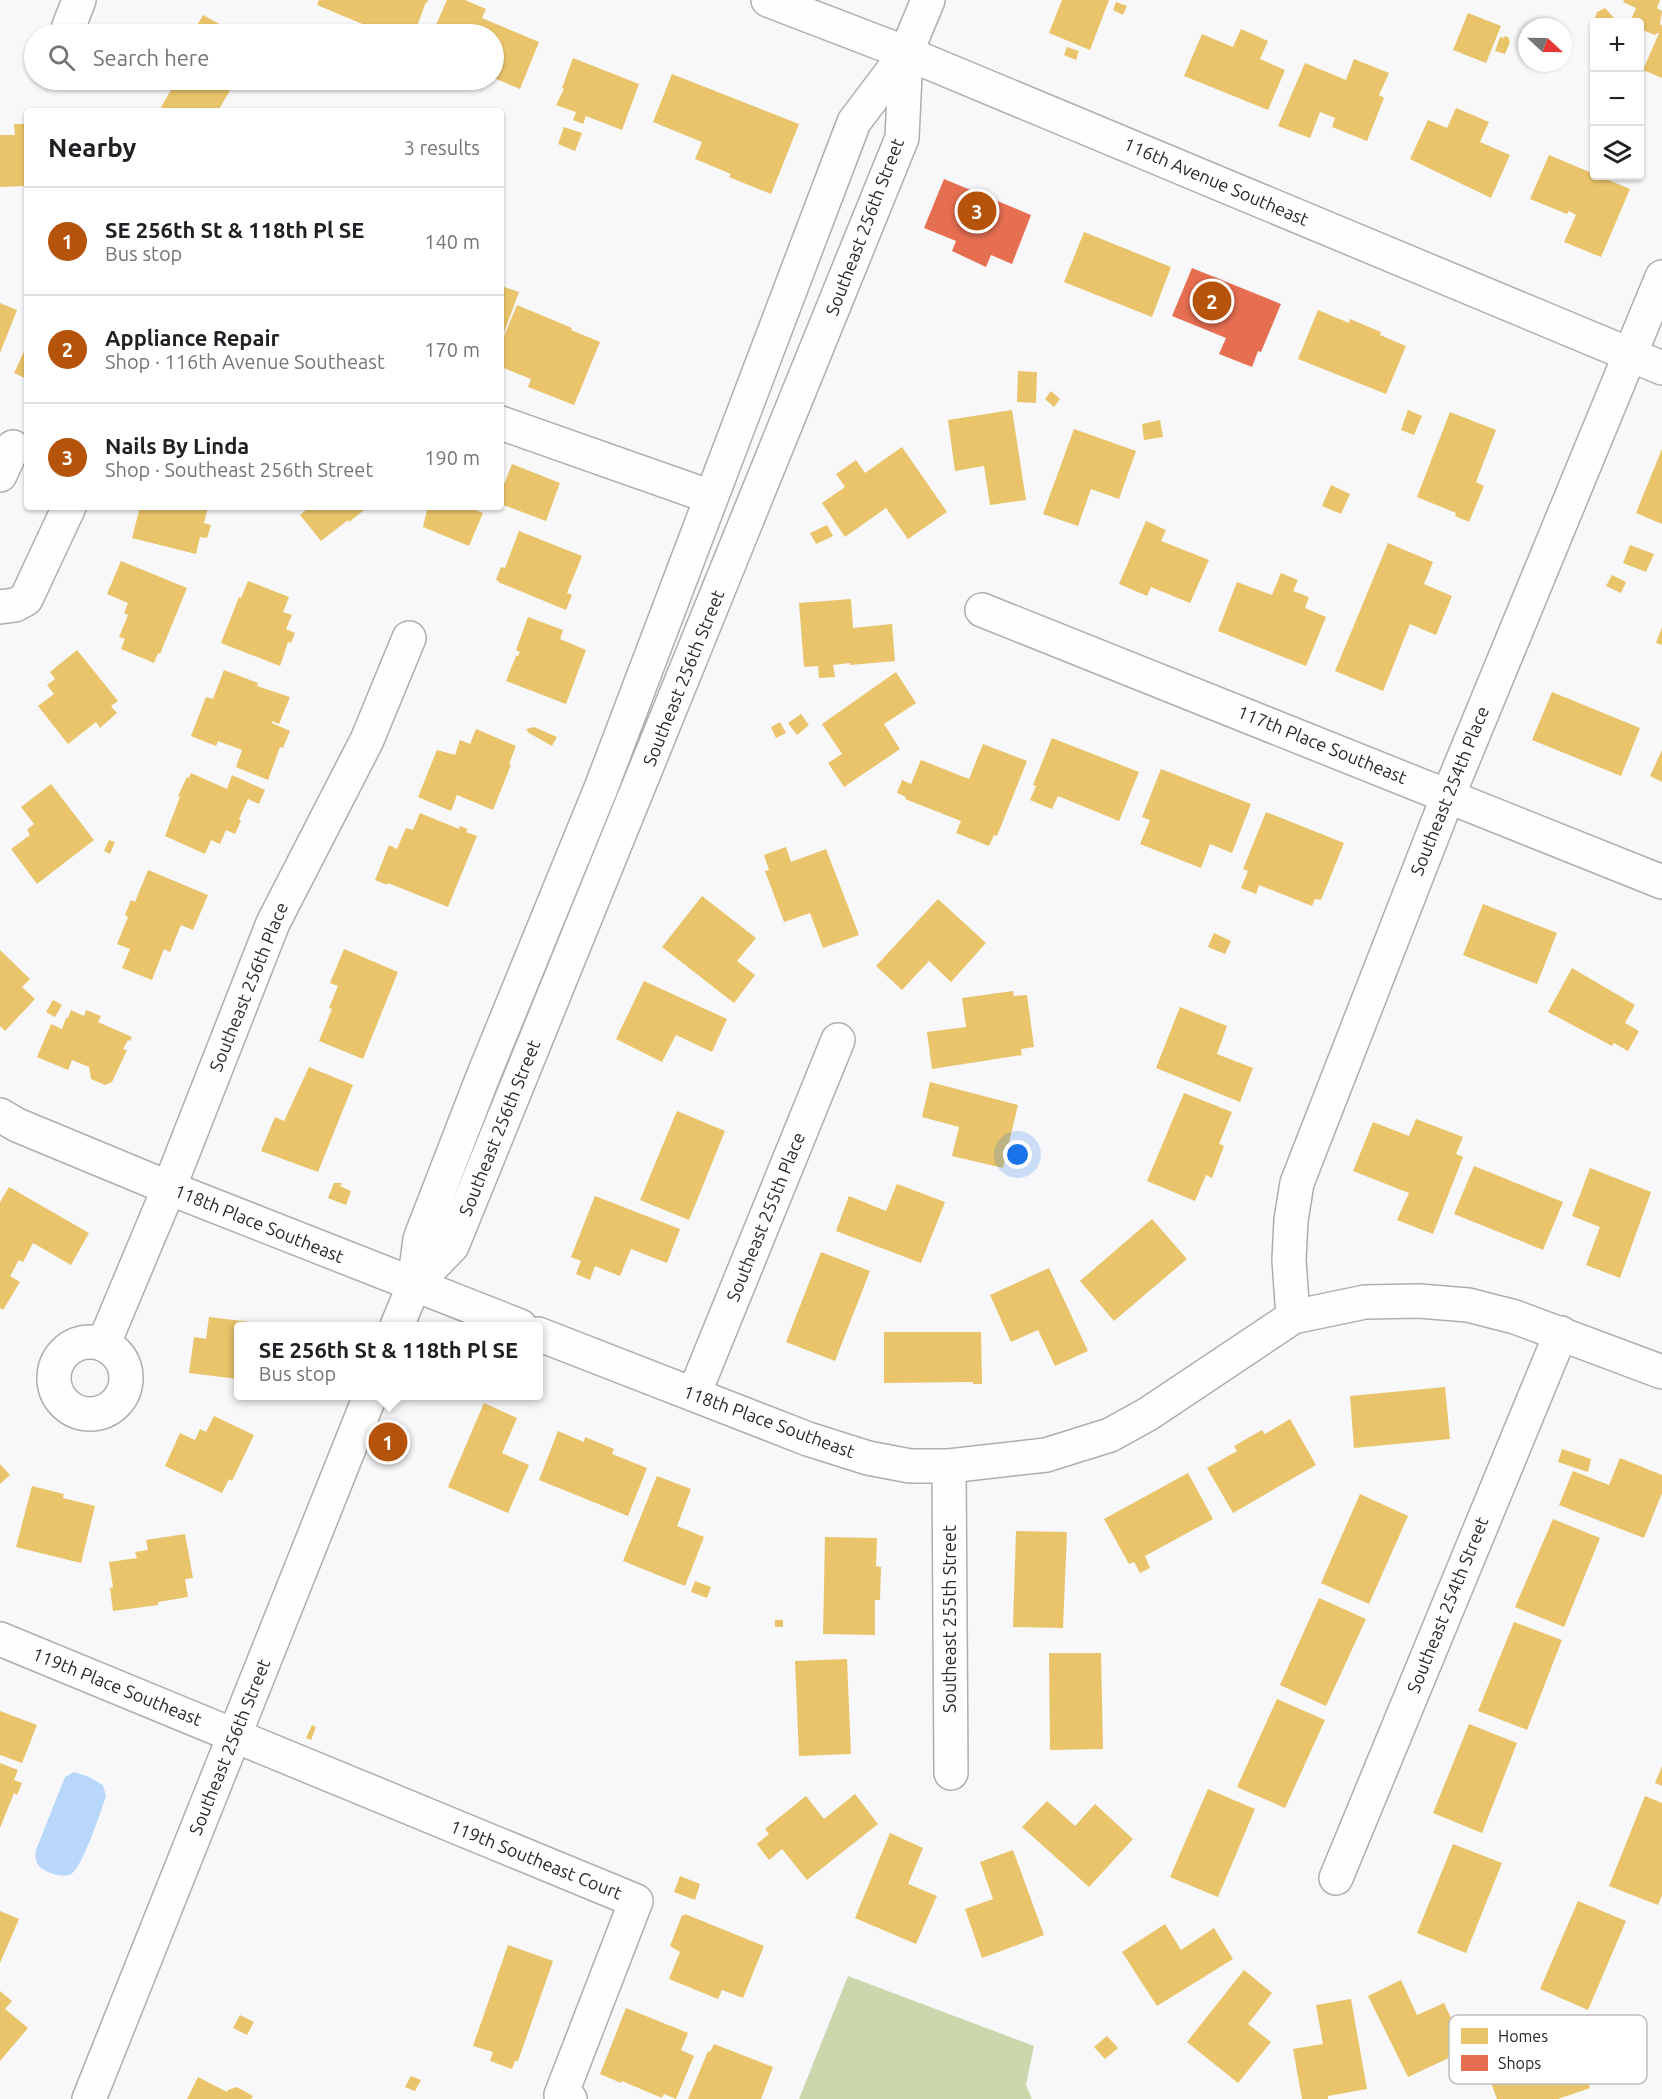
<!DOCTYPE html>
<html lang="en">
<head>
<meta charset="utf-8">
<style>
	body { margin:0; font-family:Ubuntu,sans-serif; background:#f2f2f2; color:#202124 }
	.controls { position:absolute; right:18px; top:18px; display:grid; overflow:hidden; border-radius:6px; box-shadow:0 2px 4px #0004 }
	.controls button { width:54px; height:54px; display:grid; place-items:center; padding:0; border:0; border-bottom:2px solid #e0e0e0; background:#fff; color:#202124; font:30px sans-serif }
	.compass { position:absolute; left:1518px; top:18px; width:54px; height:54px; border-radius:50%; background:#fff; box-shadow:0 2px 4px #0004; rotate:112deg }
	.you { position:absolute; left:1018px; top:1155px; width:21px; height:21px; margin:-15px; border:4px solid #fff; border-radius:50%; background:#1a73e8; box-shadow:0 0 0 9px #1a73e833 }
	.badge { display:grid; place-items:center; width:39px; height:39px; border-radius:50%; background:#b45309; color:#fff; font-size:20px; font-weight:700 }
	.pin { position:absolute; translate:-50% -50%; border:3px solid #fff; box-shadow:0 2px 6px #0006 }
	.popup { position:absolute; left:234px; top:1322px; width:309px; height:78px; box-sizing:border-box; display:grid; place-content:center; border-radius:6px; background:#fff; filter:drop-shadow(0 2px 4px #0005); font-size:20px; white-space:nowrap; color:#757577 }
	.popup b { font-size:22px; color:#202124 }
	.popup::after { content:''; position:absolute; left:50%; top:100%; margin-left:-12px; border:12px solid transparent; border-top-color:#fff }
	.list { margin:0; padding:0; list-style:none }
	h2 { display:flex; justify-content:space-between; align-items:center; height:78px; margin:0; padding:0 24px; font-size:26px }
	h2 small { font-size:20px; font-weight:400; color:#757577 }
	.list li { display:grid; grid-template-columns:39px 1fr auto; gap:18px; align-items:center; box-sizing:border-box; height:108px; padding:0 24px; border-top:2px solid #e0e0e0 }
	.list b { display:block; font-size:22px; white-space:nowrap }
	.list p { margin:0; font-size:20px; white-space:nowrap; color:#757577 }
	.list em { font-size:20px; font-style:normal; color:#757577 }
	.icon { flex:none; width:33px; height:33px; fill:none; stroke:currentColor; stroke-width:2; stroke-linecap:round; stroke-linejoin:round }
	.map { position:relative; flex:none; width:1662px; height:2099px; overflow:hidden }
	.search { position:absolute; background:#fff; box-shadow:0 2px 4px #0004; left:24px; top:24px; width:480px; height:66px; display:flex; align-items:center; gap:15px; box-sizing:border-box; padding:0 21px; border-radius:33px; color:#757577; font-size:22px }
	.panel { position:absolute; background:#fff; box-shadow:0 2px 4px #0004; left:24px; top:108px; width:480px; height:402px; border-radius:6px }
	.map>svg:first-child { display:block }
	.forest { fill:#cbd8ae }
	.water { fill:#b8d7fa }
	.homes { fill:#e9c46a }
	.shops { fill:#e76f51 }
	.lines { fill:none; stroke-linecap:round; stroke-linejoin:round }
	.street-casing { stroke:#aeadaf; stroke-width:36 }
	.secondary-casing { stroke:#aeadaf; stroke-width:36 }
	.street { stroke:#fefefe; stroke-width:33 }
	.secondary { stroke:#fefefe; stroke-width:33 }
	.labels { text-anchor:middle; stroke-width:6; stroke-linejoin:round; paint-order:stroke }
	.street-label { font-size:18px; fill:#29282a; stroke:#fff }
	.key { fill:#fff; stroke:#bfbebf; stroke-width:1.5 }
	.key-label { font-size:16px; fill:#29282a }
</style>
</head>
<body>
<div class="map">
<svg width="1662" height="2099" viewBox="0 0 1662 2099">
	<rect width="100%" height="100%" fill="#f8f8fa"/>
	<path class="forest" d="M848 1976 1034 2046 1026 2085 1032 2099H799Z"/>
	<path class="water" d="M74 1772 87 1776 103 1785 106 1796C101 1811 82 1868 71 1874 65 1877 54 1875 48 1872 38 1867 34 1862 36 1850L65 1777Z"/>
	<path class="homes" d="M319 0H428L427 3 426 2 414 34H370L372 28 317 5Z
		M447 0H465L486 9 482 18 539 42 520 89 494 78V34H432Z
		M1062 0H1109L1090 50 1049 33Z
		M1624 0H1660L1657 8 1662 11 1660 24 1662 26V78L1643 70 1659 33H1657L1655 35 1640 29V22H1630L1636 8 1623 2Z
		M1116 2 1127 6 1123 15 1113 10Z
		M1605 8 1614 18 1613 22H1598L1595 18 1597 12Z
		M1468 13 1501 26 1486 63 1453 50Z
		M203 15 238 34H192Z
		M1241 29 1268 41 1260 59 1285 70 1268 110 1184 76 1202 34 1233 47Z
		M1505 36 1508 37 1510 42 1505 54 1495 51 1500 37 1504 38Z
		M1067 47 1079 51 1076 60 1064 55Z
		M573 58 639 84 622 130 586 116 583 124 573 120 576 112 556 105 564 89 562 88Z
		M1354 59 1389 73 1379 95 1384 98 1367 141 1332 127 1335 118 1320 112 1310 138 1278 126 1305 63 1346 80Z
		M672 74 799 124 771 194 729 177 731 174 695 159 702 142 653 122Z
		M177 80H236L218 111H168L161 107Z
		M1456 108 1489 122 1480 142 1510 155 1491 198 1410 159 1428 120 1447 128Z
		M14 124H27V186L0 187V135H15Z
		M564 127 582 133 575 151 558 144Z
		M1549 155 1630 189 1601 257 1564 242 1576 215 1569 211 1567 214 1530 199Z
		M1084 232 1171 267 1152 317 1064 282Z
		M501 286 519 292 501 341Z
		M0 303 17 310 0 353Z
		M517 305 572 328 571 330 600 342 574 405 528 387 531 379 501 367V343Z
		M1318 310 1349 323 1350 319 1381 332 1380 335 1406 346 1386 394 1298 359Z
		M27 345V379L14 373Z
		M1018 371 1037 372 1036 403 1017 402Z
		M1051 391 1060 399 1054 407 1045 399Z
		M1012 410 1026 500 990 505 984 466 955 471 948 420Z
		M1408 410 1422 416 1414 435 1401 430Z
		M1450 412 1496 430 1476 482 1484 486 1469 522 1455 516 1456 513 1417 497Z
		M1160 420 1163 437 1144 440 1142 424Z
		M1074 429 1136 451 1119 499 1091 489 1078 526 1043 514Z
		M902 447 947 512 908 539 886 508 845 537 822 503 845 487 836 474 856 460 865 473Z
		M1662 449V524L1636 513Z
		M512 464 560 483 546 521 501 504V492Z
		M1331 485 1350 494 1341 514 1322 506Z
		M140 507H208L204 523 211 525 207 538 200 537 196 554 132 538Z
		M310 507H361L364 510 349 522 348 520 321 541 300 515Z
		M421 507H467L483 513 469 546 423 527 427 510Z
		M1146 521 1166 530 1161 541 1209 560 1190 603 1151 587 1147 596 1119 584Z
		M827 525 833 536 816 544 810 533Z
		M519 531 582 556 567 593 572 595 566 610 498 582 499 581 496 580 501 567 505 568Z
		M1388 543 1433 562 1424 584 1452 596 1436 635 1410 624 1383 691 1335 671Z
		M1630 545 1654 554 1646 572 1623 563Z
		M121 561 187 588 160 654 158 653 154 663 121 649 125 639 119 637 128 615 124 613 128 603 107 594Z
		M1281 573 1298 580 1293 591 1309 597 1305 608 1326 617 1306 666 1218 631 1237 582 1272 595Z
		M1612 575 1626 582 1621 593 1606 586Z
		M248 581 289 597 283 612 292 615 286 629 295 633 291 643 288 642 280 666 221 643 239 597 241 598Z
		M851 599 853 628 892 624 895 661 850 665V663L833 665 835 677 819 678 818 666 804 667 799 603Z
		M528 617 563 630 560 639 586 650 566 704 506 681 516 656H518L520 652 516 650Z
		M1662 627V645L1656 643Z
		M77 650 118 701 111 706 117 713 100 728 96 722 68 744 38 706 54 694 47 685 55 679 50 672Z
		M224 670 258 683 257 686 290 697 279 724 272 721V723L290 731 283 748 280 747 268 780 236 767 242 750 218 741 216 746 191 736 206 697 213 699Z
		M896 672 916 703 884 724 900 749 844 787 828 763 842 754 822 724Z
		M1552 692 1640 728 1621 776 1532 740Z
		M801 714 809 725 797 735 788 723Z
		M780 722 786 733 776 738 771 727Z
		M534 727 557 737 552 746 529 733 526 729Z
		M476 729 516 746 509 764 511 765 493 810 457 795 451 811 418 797 437 750 455 755 460 740 470 744Z
		M1052 738 1139 772 1119 821 1058 796 1052 809 1030 800 1036 786 1033 785Z
		M983 744 1027 761 997 836 994 835 989 846 956 833 961 821 905 799 906 797 897 793 902 780 911 784 921 760 969 779Z
		M1662 750V782L1650 776Z
		M1161 769 1251 804 1232 853 1210 844 1201 868 1140 844 1150 820 1142 817Z
		M191 773 227 789 232 775 265 790 259 804 248 799 239 819 241 821 235 834 226 830 220 844 211 840 205 854 165 836 180 797 178 796 187 777 189 778Z
		M51 784 94 840 37 884 11 849 30 835 27 830 34 824 21 807Z
		M1266 812 1344 843 1321 900 1315 899 1312 906 1259 885 1256 894 1241 888 1248 871 1243 869Z
		M420 813 459 829 460 826 468 829 466 832 477 836 448 907 388 883 387 885 375 880 389 845 397 849 406 828 413 830Z
		M109 840 115 842 110 854 104 851Z
		M786 847 791 862 826 849 859 935 823 948 810 913 784 922 765 871 769 870 764 855Z
		M148 870 208 895 193 930 181 925 170 952 164 949 152 980 122 968 130 949 117 944 128 917 125 915 131 900 135 902Z
		M702 896 756 938 737 961 755 975 734 1003 662 947Z
		M938 899 986 943 951 982 929 961 902 990 876 966Z
		M1483 904 1557 933 1537 984 1463 955Z
		M1214 933 1231 941 1225 954 1208 947Z
		M344 949 398 972 363 1059 319 1041 332 1009 329 1008 338 986 330 983Z
		M0 950 30 979 22 987 35 999 5 1031 0 1026Z
		M1572 968 1635 1005 1625 1023 1639 1031 1628 1051 1614 1043 1612 1046 1548 1012Z
		M644 981 727 1019 712 1052 676 1035 662 1062 616 1039Z
		M1013 991 1014 996 1027 995 1034 1047 1021 1049 1022 1055 932 1069 927 1032 966 1027 962 998Z
		M53 1000 62 1005 55 1017 46 1012Z
		M1180 1007 1227 1026 1217 1054 1253 1068 1240 1102 1156 1068Z
		M71 1010 84 1016 86 1010 101 1016 98 1022 132 1037 130 1041 128 1040 123 1049 127 1050 112 1082 105 1085 91 1079 89 1067 72 1060 68 1070 37 1057 51 1024 62 1029 66 1018H68Z
		M309 1067 353 1085 318 1172 261 1151 275 1117 284 1121Z
		M930 1082 1018 1105 1003 1168 952 1156 959 1127 922 1117Z
		M1184 1093 1232 1112 1219 1144 1224 1146 1212 1178 1206 1175 1195 1201 1147 1181Z
		M677 1111 725 1131 689 1220 640 1200Z
		M1416 1119 1463 1137 1456 1154 1463 1157 1433 1234 1397 1220 1409 1193 1353 1171 1373 1122 1409 1136Z
		M1474 1166 1563 1202 1543 1250 1454 1214Z
		M1590 1168 1651 1192 1620 1278 1586 1265 1600 1227 1572 1216Z
		M334 1183H342L340 1186 351 1191 346 1205 328 1198Z
		M897 1184 945 1202 921 1263 836 1231 849 1196 886 1211Z
		M9 1187 89 1233 71 1265 33 1243 23 1262 19 1260 10 1276 20 1282 3 1310 0 1308V1202Z
		M595 1196 680 1229 667 1263 631 1249 620 1276 595 1266 590 1280 576 1274 581 1261 571 1257Z
		M1152 1219 1187 1259 1114 1321 1080 1281Z
		M821 1252 870 1271 835 1361 786 1342Z
		M1049 1268 1088 1351 1055 1366 1038 1330 1011 1342 990 1295Z
		M209 1317 267 1324V1326H238V1379L189 1373 194 1337 206 1339Z
		M884 1332H981L982 1384H973V1382L884 1383Z
		M1445 1387 1450 1439 1354 1448 1350 1396Z
		M484 1403 517 1418 502 1453 529 1465 508 1513 448 1487Z
		M214 1416 254 1435 232 1481 229 1479 222 1493 165 1466 180 1433 195 1440 200 1429 206 1432Z
		M1290 1419 1316 1465 1233 1513 1207 1468 1237 1451 1234 1446 1262 1430 1265 1434Z
		M558 1431 584 1442 585 1437 614 1449 612 1454 647 1468 628 1516 539 1480Z
		M1562 1449 1591 1459 1588 1472 1558 1462Z
		M1620 1458 1662 1475V1493L1644 1538 1559 1505 1573 1471 1609 1485Z
		M0 1464 10 1475 0 1484Z
		M1188 1473 1213 1519 1145 1556 1150 1568 1140 1573 1134 1562 1129 1564 1104 1519Z
		M657 1476 691 1489 677 1526 704 1537 685 1586 623 1561Z
		M32 1486 64 1494 63 1498 95 1506 81 1563 16 1547Z
		M1360 1494 1408 1516 1369 1604 1321 1583Z
		M1553 1519 1600 1538 1564 1627 1515 1607Z
		M1016 1531 1067 1532 1063 1628 1013 1627Z
		M185 1534 193 1578 185 1579 188 1597 158 1602V1605L113 1611 110 1588 113 1587 109 1562 137 1558 135 1552 148 1550 146 1540Z
		M825 1537 877 1538 876 1566 881 1567 880 1600H875V1635L823 1634Z
		M695 1581 711 1587 707 1598 691 1592Z
		M1319 1598 1366 1619 1326 1706 1280 1685Z
		M775 1620H783V1627H775Z
		M1514 1622 1562 1640 1527 1730 1478 1711Z
		M1049 1653H1101L1103 1749 1050 1750Z
		M847 1659 851 1754 799 1756 795 1661Z
		M1277 1699 1325 1720 1285 1808 1237 1787Z
		M0 1711 37 1725 22 1763 0 1755Z
		M1469 1724 1517 1743 1482 1833 1433 1813Z
		M312 1725 316 1727 311 1740 306 1738Z
		M0 1763 18 1770 14 1780 22 1783 17 1795 14 1793 0 1828Z
		M1662 1766V1786L1655 1783Z
		M1208 1789 1255 1809 1218 1897 1170 1877Z
		M855 1794 878 1824 807 1880 782 1849 769 1860 757 1844 769 1834 765 1829 806 1796 824 1819Z
		M1645 1796 1662 1803V1895L1658 1905 1609 1886Z
		M1047 1801 1075 1826 1095 1804 1133 1839 1089 1887 1022 1827Z
		M890 1833 923 1848 908 1884 937 1896 916 1944 855 1918Z
		M1453 1844 1502 1863 1466 1953 1417 1933Z
		M1013 1850 1044 1935 982 1958 965 1909 993 1899 980 1862Z
		M680 1876 700 1884 695 1900 674 1892Z
		M1578 1901 1626 1921 1588 2010 1540 1989Z
		M0 1911 19 1919 0 1963Z
		M685 1914 764 1946 743 1998 722 1990 718 1999 669 1979 680 1952 670 1946 682 1915 684 1916Z
		M1165 1924 1181 1950 1214 1928 1233 1959 1157 2006 1122 1952Z
		M508 1945 553 1961 518 2061H515L512 2069 490 2061 493 2052 473 2046Z
		M1244 1970 1272 1993 1248 2024 1271 2042 1238 2083 1187 2042Z
		M1401 1980 1417 2015 1444 2003 1466 2050 1408 2077 1368 1996Z
		M0 1991 12 2001 5 2009 28 2028 0 2061Z
		M1351 1999 1367 2089 1328 2096V2099H1302L1293 2049 1323 2044 1316 2005Z
		M626 2008 688 2033 681 2050 694 2056 676 2099 664 2094 662 2098 622 2081 621 2083 600 2074Z
		M240 2015 254 2022 247 2035 233 2028Z
		M1107 2036 1118 2048 1105 2059 1094 2047Z
		M1530 2038 1540 2066 1577 2053 1590 2088 1558 2099H1497L1481 2056Z
		M714 2044 773 2067 761 2099H688L708 2051 710 2052Z
		M411 2076 421 2080 415 2091 405 2087Z
		M198 2077 227 2092 228 2090 237 2087 253 2096 251 2099H187Z"/>
	<path class="shops" d="M944 179 1031 215 1012 264 991 255 986 267 952 251 956 241 924 228Z
		M1192 268 1281 304 1261 352 1258 351 1252 367 1219 354 1226 338 1172 316Z"/>
	<g class="lines">
		<g class="street-casing">
			<path id="street" d="M69 26 79 0
				M501 423 711 497
				M0 475 13 447
				M0 607 15 605 26 599 69 507
				M982 610 1662 882
				M0 1115 17 1125 169 1188 520 1326
				M1293 1317 1289 1260 1291 1220 1297 1183 1448 796 1662 277
				M538 1334 808 1439 868 1458 910 1466H949L1046 1455 1110 1435 1148 1414 1293 1317 1365 1302 1419 1301 1468 1305 1515 1317 1662 1372
				M54 1378a36 36 0 1 1 72 0a36 36 0 1 1-72 0Z
				M104 1343 169 1188 273 923 367 740 409 638
				M694 1394 838 1040
				M949 1466 951 1773
				M0 1639 636 1901 561 2095 570 2099
				M1336 1878 1561 1333"/>
		</g>
		<g class="secondary-casing">
			<path id="secondary" d="M768 0 906 53 1662 368
				M414 1285 452 1246 902 138 906 53
				M397 1326 414 1285 420 1239 482 1079 601 788 854 122 906 53 928 0
				M89 2099 370 1396"/>
		</g>
		<use href="#street" class="street"/>
		<use href="#secondary" class="secondary"/>
	</g>
	<g class="labels">
		<g class="street-label">
			<text transform="translate(1216 182) rotate(23)" y="6">116th Avenue Southeast</text>
			<text transform="translate(865 227) rotate(-69)" y="6">Southeast 256th Street</text>
			<text transform="translate(684 678) rotate(-68)" y="6">Southeast 256th Street</text>
			<text transform="translate(1322 745) rotate(22)" y="6">117th Place Southeast</text>
			<text transform="translate(1450 791) rotate(-68)" y="6">Southeast 254th Place</text>
			<text transform="translate(249 987) rotate(-68)" y="6">Southeast 256th Place</text>
			<text transform="translate(500 1128) rotate(-68)" y="6">Southeast 256th Street</text>
			<text transform="translate(766 1217) rotate(-68)" y="6">Southeast 255th Place</text>
			<text transform="translate(259 1224) rotate(22)" y="6">118th Place Southeast</text>
			<text transform="translate(769 1422) rotate(20)" y="6">118th Place Southeast</text>
			<text transform="translate(1448 1605) rotate(-68)" y="6">Southeast 254th Street</text>
			<text transform="translate(950 1619) rotate(-90)" y="6">Southeast 255th Street</text>
			<text transform="translate(117 1687) rotate(22)" y="6">119th Place Southeast</text>
			<text transform="translate(230 1747) rotate(-68)" y="6">Southeast 256th Street</text>
			<text transform="translate(536 1860) rotate(22)" y="6">119th Southeast Court</text>
		</g>
	</g>
	<rect x="1449" y="2015" width="198" height="69" rx="9" class="key"/>
	<rect x="1461" y="2028" width="27" height="16" fill="#e9c46a"/>
	<rect x="1461" y="2055" width="27" height="16" fill="#e76f51"/>
	<g class="key-label">
		<text x="1498" y="2042">Homes</text>
		<text x="1498" y="2069">Shops</text>
	</g>
</svg>
<div class="controls">
<button>+</button>
<button>−</button>
<button><svg class="icon" aria-label="layers" viewBox="0 0 24 24"><path d="M12 4l9 5-9 5-9-5zM3 14l9 5 9-5"/></svg></button>
</div>
<svg class="compass" viewBox="-18 -18 36 36"><path d="M0-13l5 13h-10z" fill="#e53935"/><path d="M0 13l5-13h-10z" fill="#757577"/></svg>
<div class="you"></div>
<div class="pin badge" style="left:388px;top:1442px">1</div>
<div class="popup"><b>SE 256th St &amp; 118th Pl SE</b>Bus stop</div>
<div class="pin badge" style="left:1212px;top:301px">2</div>
<div class="pin badge" style="left:977px;top:211px">3</div>
<div class="search"><svg class="icon" aria-label="search" viewBox="0 0 24 24"><circle cx="10" cy="10" r="6"/><path d="M15 15l6 6"/></svg>Search here</div>
<section class="panel">
<h2>Nearby<small>3 results</small></h2>
<ul class="list">
<li><span class="badge">1</span><div><b>SE 256th St &amp; 118th Pl SE</b><p>Bus stop</p></div><em>140 m</em></li>
<li><span class="badge">2</span><div><b>Appliance Repair</b><p>Shop · 116th Avenue Southeast</p></div><em>170 m</em></li>
<li><span class="badge">3</span><div><b>Nails By Linda</b><p>Shop · Southeast 256th Street</p></div><em>190 m</em></li>
</ul>
</section>
</div>
</body>
</html>
